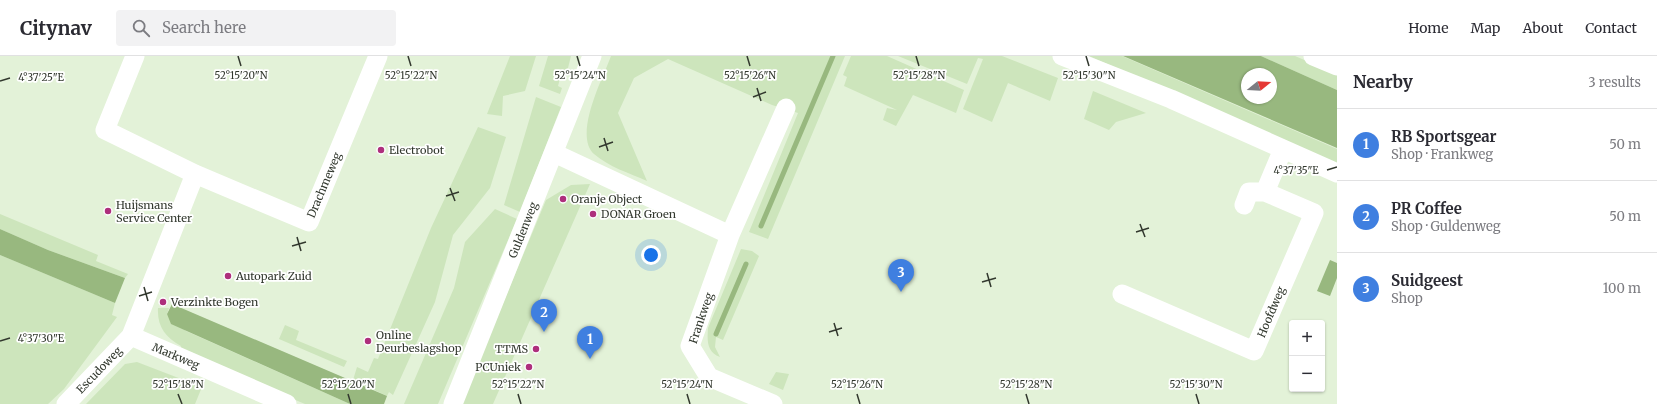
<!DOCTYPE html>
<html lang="en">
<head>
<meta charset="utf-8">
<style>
	body { margin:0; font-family:Merriweather,serif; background:#f2f2f3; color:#2b2b33 }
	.controls { position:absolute; right:12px; bottom:12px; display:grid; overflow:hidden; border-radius:4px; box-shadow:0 1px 3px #0004 }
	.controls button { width:36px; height:36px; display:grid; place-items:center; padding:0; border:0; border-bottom:1px solid #e1e1e2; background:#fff; color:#2b2b33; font:20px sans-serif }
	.compass { position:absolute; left:1241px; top:12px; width:36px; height:36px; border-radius:50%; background:#fff; box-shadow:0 1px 3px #0004; rotate:72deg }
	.you { position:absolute; left:651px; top:199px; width:14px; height:14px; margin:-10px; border:3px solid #fff; border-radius:50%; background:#1a73e8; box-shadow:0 0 0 6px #1a73e833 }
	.badge { display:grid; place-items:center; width:26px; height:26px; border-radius:50%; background:#ae2f7c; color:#fff; font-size:13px; font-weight:700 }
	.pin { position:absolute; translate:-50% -33px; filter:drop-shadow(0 1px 2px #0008) }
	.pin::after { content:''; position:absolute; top:21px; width:14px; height:12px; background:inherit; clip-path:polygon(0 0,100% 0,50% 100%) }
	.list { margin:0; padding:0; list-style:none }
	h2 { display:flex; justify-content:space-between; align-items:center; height:52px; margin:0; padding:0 16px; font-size:17px }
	h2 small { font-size:13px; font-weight:400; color:#7c7c81 }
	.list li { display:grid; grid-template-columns:26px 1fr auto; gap:12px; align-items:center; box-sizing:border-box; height:72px; padding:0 16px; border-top:1px solid #e1e1e2 }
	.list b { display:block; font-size:15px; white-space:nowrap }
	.list p { margin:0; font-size:13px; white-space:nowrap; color:#7c7c81 }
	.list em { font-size:13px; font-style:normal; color:#7c7c81 }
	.icon { flex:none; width:22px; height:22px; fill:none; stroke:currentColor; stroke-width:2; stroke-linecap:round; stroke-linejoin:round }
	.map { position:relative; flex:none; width:1337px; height:348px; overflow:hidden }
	header { display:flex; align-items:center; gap:24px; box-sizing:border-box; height:56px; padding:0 20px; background:#fff; border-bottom:1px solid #e1e1e2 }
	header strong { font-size:19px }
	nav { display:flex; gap:22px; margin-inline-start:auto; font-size:14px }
	.search { width:280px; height:36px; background:#f2f2f3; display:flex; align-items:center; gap:10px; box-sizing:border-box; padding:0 14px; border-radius:4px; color:#7c7c81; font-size:15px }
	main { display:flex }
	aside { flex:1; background:#fff }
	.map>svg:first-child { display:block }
	.green { fill:#cde5bc }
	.water { fill:#98b87f; fill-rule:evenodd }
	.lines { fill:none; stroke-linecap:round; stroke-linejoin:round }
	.stream { stroke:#98b87f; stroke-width:5 }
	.minor { stroke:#fff; stroke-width:19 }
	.ticks { fill:none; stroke:#32382e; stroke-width:1.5 }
	.poi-dot { fill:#ae2f7c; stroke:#fff; stroke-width:1.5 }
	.labels { text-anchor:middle; stroke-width:3.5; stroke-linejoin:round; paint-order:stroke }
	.poi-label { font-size:11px; fill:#32382e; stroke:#fff; text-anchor:start }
	.street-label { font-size:11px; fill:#32382e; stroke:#fff }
	.ticks-label { font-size:10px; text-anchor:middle; fill:#32382e; stroke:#fff; stroke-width:3.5; stroke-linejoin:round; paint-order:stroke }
</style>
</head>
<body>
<header>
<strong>Citynav</strong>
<div class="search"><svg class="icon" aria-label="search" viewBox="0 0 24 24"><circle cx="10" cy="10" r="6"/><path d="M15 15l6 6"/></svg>Search here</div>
<nav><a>Home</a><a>Map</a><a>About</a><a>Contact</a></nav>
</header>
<main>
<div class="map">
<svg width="1337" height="348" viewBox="0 0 1337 348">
	<rect width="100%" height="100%" fill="#e3f2d8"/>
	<path class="green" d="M510 0H536L525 35 503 40 502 60 487 58Z
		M548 0H571L567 16 562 15 558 30 562 32 560 38 539 30Z
		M611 0H845L768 183 749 176 798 57 772 49 668 3 634 22 618 57 647 125C629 117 609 111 594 98 573 79 603 22 611 0Z
		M851 0H887L964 34 956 57 913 39 896 70 883 64 887 52 897 54 844 30 847 21 843 19Z
		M898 0H1002L1058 22 1050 45 1008 27 992 66 963 53 983 3 978 2 967 28Z
		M1089 0H1122L1337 93V108Z
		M1261 0H1295L1337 18V34Z
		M1093 35 1146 57 1116 66 1109 74 1084 63Z
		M536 41 561 51 520 156 504 149Z
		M478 71 506 81 490 132 453 179 435 246 393 339 389 336 387 340 353 324 357 311 368 316 374 302 378 303 431 172Z
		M590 128 493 348H461L546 144 571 129Z
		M495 153 517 163 438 348H404L454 232 465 186Z
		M0 158 98 199 96 205 128 218 125 222 48 194 0 173Z
		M741 193 752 195 759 200 723 284 716 281 715 291 720 301C707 296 707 285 708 272Z
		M0 199 115 247 112 259 117 261 64 333 48 348H0Z
		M158 252H169L167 258 186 275 350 348H305L180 296 181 290C165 281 157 270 158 252Z
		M285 269 299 275 296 284 347 305 344 311 279 283Z
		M137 306 202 331 195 348H86L125 308Z
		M776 316 789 318 783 334 769 328Z"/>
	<path class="water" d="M1123 0H1261L1337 34V92ZM1247 18H1271V42H1247Z
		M0 173 48 194 125 222 115 247 0 199Z
		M1330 204 1337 207V222L1330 240 1317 235Z
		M172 248 387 340 384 348H350L171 268 167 258Z"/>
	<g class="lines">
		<path class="stream" d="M761 170 833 0
			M716 278 746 208"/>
		<path class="minor" d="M135 0 105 74 195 118 309 166 378 0
			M1062 0 1171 43 1337 117
			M1313 0 1337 10
			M554 97 730 179 690 290 709 321 773 348
			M1244 149 1249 136H1265
			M730 179 786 52
			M1122 238 1254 295 1314 157 1265 136 1283 93
			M131 280 287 348
			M66 348 131 280 195 118
			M453 348 592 0"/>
	</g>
	<path class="ticks" d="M238 0 241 10M408 0 411 10M577 0 580 10M747 0 750 10M916 0 919 10M1086 0 1089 10M0 25 10 22M757 32 761 45M753 41 766 36M604 82 608 95M599 91 613 86M1327 114 1337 111M450 132 455 145M446 140 459 136M1140 168 1145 181M1136 176 1149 172M297 181 301 195M292 190 306 186M987 217 991 231M982 226 996 222M144 231 148 245M139 240 152 236M834 267 838 280M829 276 842 272M0 285 10 282M178 338 182 348M348 338 351 348M518 338 521 348M687 338 690 348M857 338 860 348M1026 338 1029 348M1196 338 1199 348"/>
	<g class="poi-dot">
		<circle cx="381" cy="94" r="4"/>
		<circle cx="563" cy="143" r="4"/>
		<circle cx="108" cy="155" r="4"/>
		<circle cx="593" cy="158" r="4"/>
		<circle cx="228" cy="220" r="4"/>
		<circle cx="163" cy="246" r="4"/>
		<circle cx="368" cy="285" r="4"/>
		<circle cx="536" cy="293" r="4"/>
		<circle cx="529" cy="311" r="4"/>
	</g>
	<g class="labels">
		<g class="poi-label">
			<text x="389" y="98">Electrobot</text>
			<text x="571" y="147">Oranje Object</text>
			<text x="116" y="153">Huijsmans<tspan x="116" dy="13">Service Center</tspan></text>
			<text x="601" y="162">DONAR Groen</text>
			<text x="236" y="224">Autopark Zuid</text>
			<text x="171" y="250">Verzinkte Bogen</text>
			<text x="376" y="283">Online<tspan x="376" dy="13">Deurbeslagshop</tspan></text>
			<text x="528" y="297" text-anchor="end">TTMS</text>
			<text x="521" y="315" text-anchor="end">PCUniek</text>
		</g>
		<g class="street-label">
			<text transform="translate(324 129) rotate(-67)" y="4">Drachmeweg</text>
			<text transform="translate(523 174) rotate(-68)" y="4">Guldenweg</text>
			<text transform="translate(1271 256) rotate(-67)" y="4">Hoofdweg</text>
			<text transform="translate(701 262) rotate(-71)" y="4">Frankweg</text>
			<text transform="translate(176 300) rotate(23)" y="4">Markweg</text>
			<text transform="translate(99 314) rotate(-46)" y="4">Escudoweg</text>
		</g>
	</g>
	<g class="ticks-label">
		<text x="241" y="23">52°15'20"N</text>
		<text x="411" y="23">52°15'22"N</text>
		<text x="580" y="23">52°15'24"N</text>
		<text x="750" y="23">52°15'26"N</text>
		<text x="919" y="23">52°15'28"N</text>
		<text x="1089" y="23">52°15'30"N</text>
		<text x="41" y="25">4°37'25"E</text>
		<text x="1296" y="118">4°37'35"E</text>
		<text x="41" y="286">4°37'30"E</text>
		<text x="178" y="332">52°15'18"N</text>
		<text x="348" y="332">52°15'20"N</text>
		<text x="518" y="332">52°15'22"N</text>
		<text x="687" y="332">52°15'24"N</text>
		<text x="857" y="332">52°15'26"N</text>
		<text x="1026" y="332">52°15'28"N</text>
		<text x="1196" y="332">52°15'30"N</text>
	</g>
</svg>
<div class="controls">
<button>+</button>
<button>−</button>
</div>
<svg class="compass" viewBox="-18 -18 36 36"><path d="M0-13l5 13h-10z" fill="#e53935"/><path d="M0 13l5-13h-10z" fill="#7c7c81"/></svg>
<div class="you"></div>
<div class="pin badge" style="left:590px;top:303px;background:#3f7fe0">1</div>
<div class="pin badge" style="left:544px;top:276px;background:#3f7fe0">2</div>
<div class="pin badge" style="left:901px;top:236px;background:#3f7fe0">3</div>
</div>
<aside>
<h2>Nearby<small>3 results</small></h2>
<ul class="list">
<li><span class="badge" style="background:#3f7fe0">1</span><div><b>RB Sportsgear</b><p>Shop · Frankweg</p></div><em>50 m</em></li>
<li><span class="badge" style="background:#3f7fe0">2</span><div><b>PR Coffee</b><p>Shop · Guldenweg</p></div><em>50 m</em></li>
<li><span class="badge" style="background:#3f7fe0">3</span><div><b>Suidgeest</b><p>Shop</p></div><em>100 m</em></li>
</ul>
</aside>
</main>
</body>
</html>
